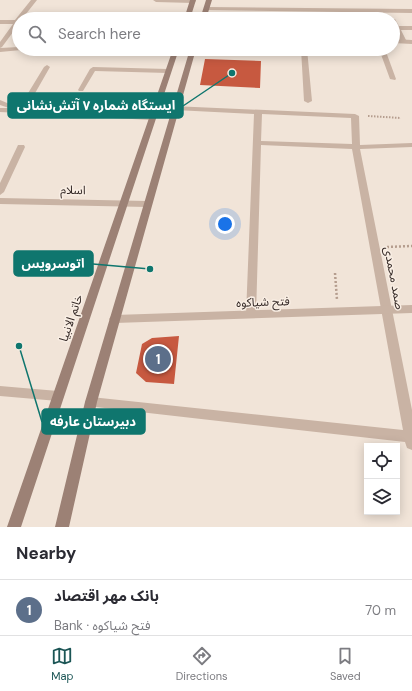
<!DOCTYPE html>
<html lang="en">
<head>
<meta charset="utf-8">
<style>
	body { margin:0; font-family:"DM Sans","Noto Sans Arabic",sans-serif; background:#f2f2f3; color:#2b2b33 }
	.controls { position:absolute; right:12px; bottom:12px; display:grid; overflow:hidden; border-radius:0px; box-shadow:0 2px 10px #0003 }
	.controls button { width:36px; height:36px; display:grid; place-items:center; padding:0; border:0; border-bottom:1px solid #e1e1e2; background:#fff; color:#2b2b33; font:20px sans-serif }
	.you { position:absolute; left:225px; top:224px; width:14px; height:14px; margin:-10px; border:3px solid #fff; border-radius:50%; background:#1a73e8; box-shadow:0 0 0 6px #1a73e833 }
	.badge { display:grid; place-items:center; width:26px; height:26px; border-radius:50%; background:#1b5555; color:#fff; font-size:13px; font-weight:700 }
	.pin { position:absolute; translate:-50% -50%; border:2px solid #fff; box-shadow:0 1px 4px #0006 }
	.list { margin:0; padding:0; list-style:none }
	h2 { display:flex; justify-content:space-between; align-items:center; height:52px; margin:0; padding:0 16px; font-size:17px }
	h2 small { font-size:13px; font-weight:400; color:#7c7c81 }
	.list li { display:grid; grid-template-columns:26px 1fr auto; gap:12px; align-items:center; box-sizing:border-box; height:56px; padding:0 16px; border-top:1px solid #e1e1e2 }
	.list b { display:block; font-size:15px; white-space:nowrap }
	.list p { margin:0; font-size:13px; white-space:nowrap; color:#7c7c81 }
	.list em { font-size:13px; font-style:normal; color:#7c7c81 }
	.icon { flex:none; width:22px; height:22px; fill:none; stroke:currentColor; stroke-width:2; stroke-linecap:round; stroke-linejoin:round }
	.map { position:relative; flex:none; width:412px; height:527px; overflow:hidden }
	.search { position:absolute; background:#fff; box-shadow:0 2px 10px #0003; left:12px; right:12px; top:12px; height:44px; display:flex; align-items:center; gap:10px; box-sizing:border-box; padding:0 14px; border-radius:22px; color:#7c7c81; font-size:15px }
	.sheet { height:108px; background:#fff }
	nav { display:flex; justify-content:space-around; align-items:center; box-sizing:border-box; height:56px; border-top:1px solid #e1e1e2; background:#fff; font-size:11px; color:#7c7c81 }
	nav a { display:grid; justify-items:center; gap:2px }
	nav .on { color:#1b5555 }
	.map>svg:first-child { display:block }
	.building { fill:#c75940 }
	.lines { fill:none; stroke-linecap:round; stroke-linejoin:round }
	.path-far1 { stroke:#b59d8e; stroke-width:2; stroke-dasharray:1.5 1.5; stroke-linecap:butt }
	.path { stroke:#b59d8e; stroke-width:2.5; stroke-dasharray:2 2; stroke-linecap:butt }
	.minor { fill:#c9b3a4; fill-rule:evenodd }
	.tertiary { fill:#c9b3a4; fill-rule:evenodd }
	.secondary { fill:#9c8175; fill-rule:evenodd }
	.labels { text-anchor:middle; stroke-width:3; stroke-linejoin:round; paint-order:stroke }
	.street-label { font-size:12px; fill:#342926; stroke:#f9eee4 }
	.leader { fill:none; stroke:#0f766e; stroke-width:1.5 }
	.callout-dot { fill:#0f766e; stroke:#f9eee4; stroke-width:1.5 }
	.callout { fill:#0f766e; stroke:#0f766e; stroke-width:1.5 }
	.callout-label { font-size:13px; text-anchor:middle; font-weight:bold; fill:#fff }
</style>
</head>
<body>
<div class="map">
<svg width="412" height="527" viewBox="0 0 412 527">
	<rect width="100%" height="100%" fill="#f1e4d8"/>
	<path class="building" d="M205 59 261 61 260 88 200 85Z
		M179 336 174 384 146 382 136 373 142 344 152 338Z"/>
	<g class="lines">
		<path class="path-far1" d="M368 116 401 118"/>
		<path class="path" d="M387 247 412 246
			M335 273 337 300"/>
		<path class="minor" d="M31 0H37L22 19H19V24L2 47 0 48V42L13 24H0V20H15Z
			M153 0H195L196 1 193 3 156 2Z
			M207 7 412 9V13L205 10 204 9Z
			M391 19H395L399 26H412V30H401L407 42 406 43 401 42 393 26V19Z
			M19 47V49H22L21 50 0 52V48Z
			M107 49H113L110 56 105 55Z
			M301 49H307L312 101 308 103 304 101Z
			M379 49H385L396 79 395 80 390 79Z
			M47 65 50 67 26 109 151 116 155 118 151 120 0 112V108H9L0 105V100L19 108 44 67Z
			M93 67 168 69 171 71 168 73 95 71 83 91H79L78 90 90 69Z
			M172 106 355 114 359 116 360 145 412 143V147L360 149 412 410V450L407 448 405 442 87 406 85 402 87 398 91 397 403 430 352 149 261 145 256 315 255 318H247L246 315 254 114 175 110 171 108ZM262 114 351 118 352 144 261 141Z
			M18 145H24L25 147 4 192 0 195V183Z
			M0 386 58 391 62 392 64 396 62 400 58 401 0 396Z"/>
		<path class="tertiary" d="M393 39 412 40V44L393 43Z
			M0 198 147 201 151 204 147 207 0 204Z
			M412 305V313L115 323 111 322 109 319 111 316 115 315Z"/>
		<path class="secondary" d="M190 0H196L190 19H184Z
			M206 0H212L206 19H200Z
			M173 49H179L21 527H7Z
			M190 49H196L97 402 69 527H55L85 402Z"/>
	</g>
	<g class="labels">
		<g class="street-label">
			<text transform="translate(73 190) rotate(1)" y="4">اسلام</text>
			<text transform="translate(394 278) rotate(79)" y="4">صمد محمدی</text>
			<text transform="translate(263 302) rotate(-2)" y="4">فتح شیاکوه</text>
			<text transform="translate(71 318) rotate(-71)" y="4">خاتم الانبیا</text>
		</g>
	</g>
	<path class="leader" d="M232 73L183 106M150 269L93 264M19 346L42 422"/>
	<g class="callout-dot">
		<circle cx="232" cy="73" r="4"/>
		<circle cx="150" cy="269" r="4"/>
		<circle cx="19" cy="346" r="4"/>
	</g>
	<g class="callout">
		<rect x="8" y="93" width="175" height="25" rx="4"/>
		<rect x="14" y="251" width="79" height="25" rx="4"/>
		<rect x="42" y="409" width="103" height="25" rx="4"/>
	</g>
	<g class="callout-label">
		<text x="96" y="110">ایستگاه شماره ۷ آتش‌نشانی</text>
		<text x="53" y="268">اتوسرویس</text>
		<text x="93" y="426">دبیرستان عارفه</text>
	</g>
</svg>
<div class="controls">
<button><svg class="icon" aria-label="locate" viewBox="0 0 24 24"><circle cx="12" cy="12" r="6"/><path d="M12 2v4M12 18v4M2 12h4M18 12h4"/></svg></button>
<button><svg class="icon" aria-label="layers" viewBox="0 0 24 24"><path d="M12 4l9 5-9 5-9-5zM3 14l9 5 9-5"/></svg></button>
</div>
<div class="you"></div>
<div class="pin badge" style="left:158px;top:359px;background:#5c6f8a">1</div>
<div class="search"><svg class="icon" aria-label="search" viewBox="0 0 24 24"><circle cx="10" cy="10" r="6"/><path d="M15 15l6 6"/></svg>Search here</div>
</div>
<section class="sheet">
<h2>Nearby<small></small></h2>
<ul class="list">
<li><span class="badge" style="background:#5c6f8a">1</span><div><b>بانک مهر اقتصاد</b><p>Bank · فتح شیاکوه</p></div><em>70 m</em></li>
</ul>
</section>
<nav>
<a class="on"><svg class="icon" aria-label="map" viewBox="0 0 24 24"><path d="M3 6l6-2 6 2 6-2v14l-6 2-6-2-6 2zM9 4v14M15 6v14"/></svg>Map</a>
<a><svg class="icon" aria-label="directions" viewBox="0 0 24 24"><path d="M12 3l9 9-9 9-9-9zM9 14v-3h6M13 9l2 2-2 2"/></svg>Directions</a>
<a><svg class="icon" aria-label="saved" viewBox="0 0 24 24"><path d="M7 4h10v16l-5-4-5 4z"/></svg>Saved</a>
</nav>
</body>
</html>
